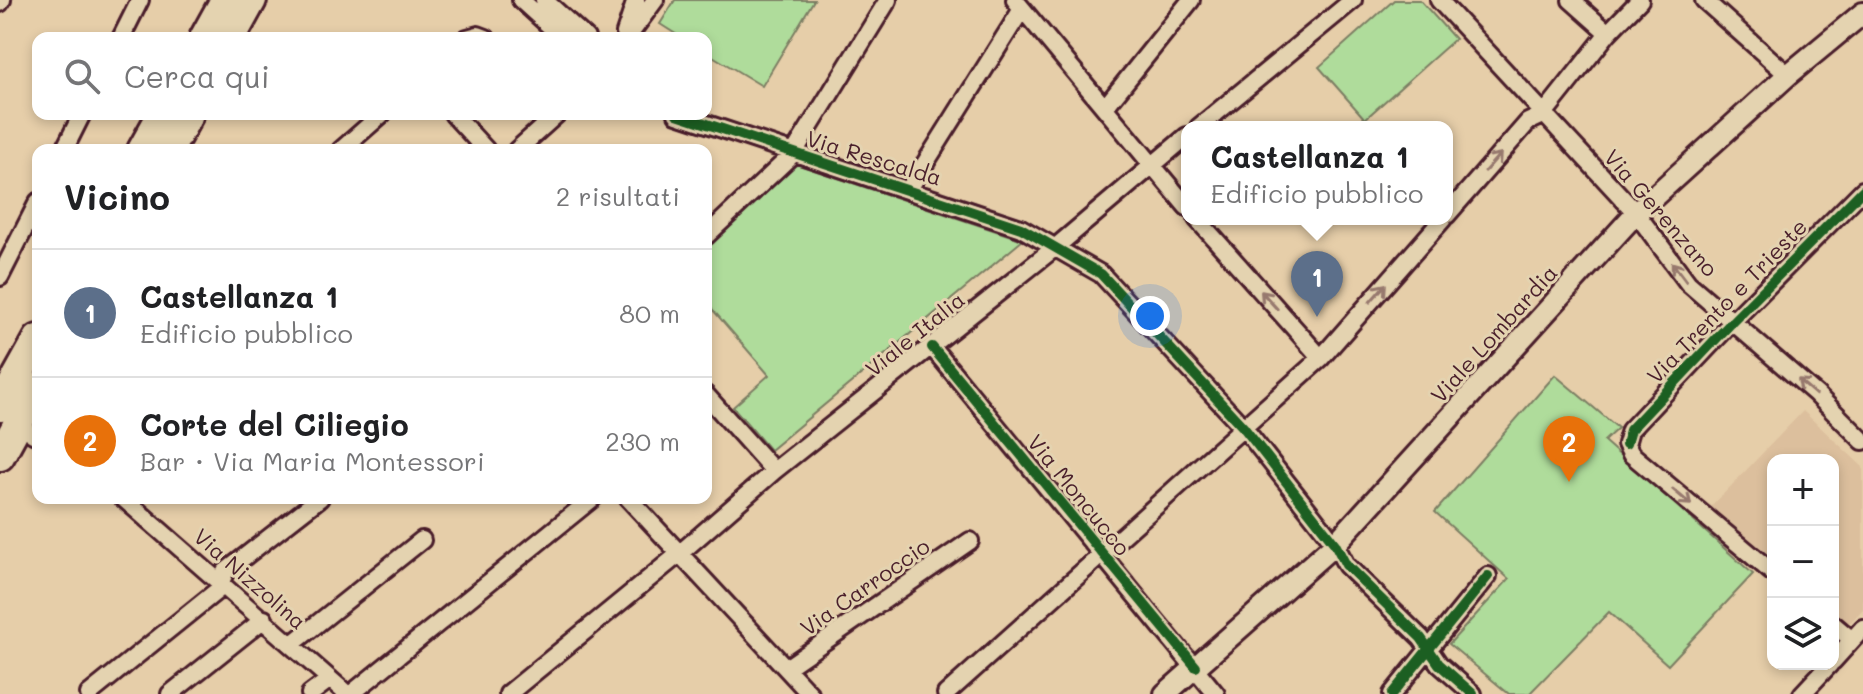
<!DOCTYPE html>
<html lang="it">
<head>
<meta charset="utf-8">
<style>
	body { margin:0; font-family:Mali,sans-serif; background:#f6f6f6; color:#202124 }
	.controls { position:absolute; right:24px; bottom:24px; display:grid; overflow:hidden; border-radius:16px; box-shadow:0 4px 12px #0003 }
	.controls button { width:72px; height:72px; display:grid; place-items:center; padding:0; border:0; border-bottom:2px solid #e0e0e0; background:#fff; color:#202124; font:40px sans-serif }
	.you { position:absolute; left:1150px; top:316px; width:28px; height:28px; margin:-20px; border:6px solid #fff; border-radius:50%; background:#1a73e8; box-shadow:0 0 0 12px #1a73e833 }
	.badge { display:grid; place-items:center; width:52px; height:52px; border-radius:50%; background:#4a1f2b; color:#fff; font-size:26px; font-weight:700 }
	.pin { position:absolute; translate:-50% -66px; filter:drop-shadow(0 2px 4px #0008) }
	.pin::after { content:''; position:absolute; top:42px; width:28px; height:24px; background:inherit; clip-path:polygon(0 0,100% 0,50% 100%) }
	.popup { position:absolute; left:1181px; top:121px; width:272px; height:104px; box-sizing:border-box; display:grid; place-content:center; border-radius:16px; background:#fff; filter:drop-shadow(0 2px 6px #0005); font-size:26px; white-space:nowrap; color:#757577 }
	.popup b { font-size:30px; color:#202124 }
	.popup::after { content:''; position:absolute; left:50%; top:100%; margin-left:-16px; border:16px solid transparent; border-top-color:#fff }
	.list { margin:0; padding:0; list-style:none }
	h2 { display:flex; justify-content:space-between; align-items:center; height:104px; margin:0; padding:0 32px; font-size:34px }
	h2 small { font-size:26px; font-weight:400; color:#757577 }
	.list li { display:grid; grid-template-columns:52px 1fr auto; gap:24px; align-items:center; box-sizing:border-box; height:128px; padding:0 32px; border-top:2px solid #e0e0e0 }
	.list b { display:block; font-size:30px; white-space:nowrap }
	.list p { margin:0; font-size:26px; white-space:nowrap; color:#757577 }
	.list em { font-size:26px; font-style:normal; color:#757577 }
	.icon { flex:none; width:44px; height:44px; fill:none; stroke:currentColor; stroke-width:2; stroke-linecap:round; stroke-linejoin:round }
	.map { position:relative; flex:none; width:1863px; height:694px; overflow:hidden }
	.search { position:absolute; background:#fff; box-shadow:0 4px 12px #0003; left:32px; top:32px; width:680px; height:88px; display:flex; align-items:center; gap:20px; box-sizing:border-box; padding:0 28px; border-radius:16px; color:#757577; font-size:30px }
	.panel { position:absolute; background:#fff; box-shadow:0 4px 12px #0003; left:32px; top:144px; width:680px; height:360px; border-radius:16px }
	.map>svg:first-child { display:block }
	.built { fill:#dcbf9d }
	.green { fill:#afdc9b; stroke:#7c7e63; stroke-width:2 }
	.lines { fill:none; stroke-linecap:round; stroke-linejoin:round }
	.minor-casing { stroke:#4a1f2b; stroke-width:22 }
	.tertiary-casing { stroke:#4a1f2b; stroke-width:26 }
	.motorway-casing { stroke:#4a1f2b; stroke-width:34 }
	.minor { stroke:#e4d3b0; stroke-width:16 }
	.tertiary { stroke:#e4d3b0; stroke-width:20 }
	.motorway { stroke:#e4d3b0; stroke-width:28 }
	.cycleway-casing { stroke:#e4d3b0; stroke-width:15 }
	.cycleway { stroke:#1b5e20; stroke-width:10 }
	.oneway { stroke:#97796e }
	.labels { text-anchor:middle; stroke-width:6; stroke-linejoin:round; paint-order:stroke }
	.street-label { font-size:22px; fill:#4a1f2b; stroke:#e4d3b0 }
</style>
</head>
<body>
<div class="map">
<svg width="1863" height="694" viewBox="0 0 1863 694">
	<rect width="100%" height="100%" fill="#e6cea9"/>
	<filter id="ink" filterUnits="userSpaceOnUse"><feTurbulence type="fractalNoise" baseFrequency=".0125" numOctaves="2"/><feDisplacementMap in="SourceGraphic" scale="16" xChannelSelector="R" yChannelSelector="G"/><feConvolveMatrix kernelMatrix="1 2 1 2 8 2 1 2 1" color-interpolation-filters="sRGB"/></filter>
	<g filter="url(#ink)">
		<path class="built" d="M1803 411 1863 467V609L1851 622 1842 623 1833 615V460H1773V563L1710 508Z"/>
		<path class="green" d="M675 0H814L762 86 706 52V38H682L660 24Z
			M1394 0H1420L1455 39 1365 119 1319 67Z
			M796 164 1023 240 770 450 733 407 769 375 706 302V247Z
			M1555 375 1618 428 1604 441 1753 574 1668 665 1609 612 1529 694H1509L1449 644 1509 579 1435 512Z"/>
		<g class="lines">
			<g class="minor-casing">
				<path id="minor" d="M521 0 563 38
					M544 0 586 38
					M1015 0 1187 207
					M1439 0 1636 213 1688 283 1816 394 1863 441
					M1571 0 1608 33
					M1704 0 1788 75
					M0 3 2 0
					M625 33 636 0
					M121 38 140 0
					M467 38 478 35 486 38
					M627 38 655 0
					M1106 106 1191 0
					M453 114 486 150
					M677 114 1021 228 1101 274 1244 428 1335 544 1346 565 1421 638 1439 664 1473 694
					M1199 127 1353 0
					M64 150 82 114
					M341 150 382 114
					M517 150 557 114
					M909 189 1022 9
					M1447 215 1528 122 1543 115 1608 33 1640 0
					M1197 219 1321 358
					M706 236 793 154 888 0
					M0 277 38 202
					M932 347 1216 694
					M706 395 774 471
					M33 434 38 436
					M123 498 347 694
					M628 498 810 694
					M1773 573 1631 454 1626 444 1630 430 1732 322 1863 190
					M1833 624 1852 640
					M292 644 422 540
					M1833 661 1863 628
					M786 668 970 541
					M89 694 218 590 225 572 320 498
					M170 694 264 619
					M310 694 330 679
					M351 694 593 498
					M508 694 679 554 774 471 1057 246 1187 136
					M946 694 1321 358 1443 219
					M1392 694 1488 576
					M1802 694 1830 664"/>
			</g>
			<g class="tertiary-casing">
				<path id="tertiary" d="M1165 694 1335 544 1636 213 1788 75 1863 13"/>
			</g>
			<g class="motorway-casing">
				<path id="motorway" d="M204 38 225 0
					M231 38 252 0
					M142 150 162 114
					M169 150 189 114
					M0 407 38 339
					M0 456 38 387"/>
			</g>
			<use href="#minor" class="minor"/>
			<use href="#tertiary" class="tertiary"/>
			<use href="#motorway" class="motorway"/>
			<g class="cycleway-casing">
				<path id="cycleway" d="M677 114 1021 228 1101 274 1244 428 1335 544 1346 565 1421 638 1439 664 1473 694
					M932 347 1196 667
					M1626 444 1630 430 1732 322 1863 190
					M1392 694 1488 576"/>
			</g>
			<use href="#cycleway" class="cycleway"/>
		</g>
		<defs><path id="oneway-shaft" d="M-6 0H5M1.5-3L5.5 0L1.5 3" fill="none" stroke-width="1.6" stroke-linecap="round" stroke-linejoin="round" transform="scale(2)"/></defs>
		<g class="oneway">
			<use href="#oneway-shaft" transform="translate(1493 162) rotate(-49)"/>
			<use href="#oneway-shaft" transform="translate(1679 272) rotate(-127)"/>
			<use href="#oneway-shaft" transform="translate(1378 293) rotate(-49)"/>
			<use href="#oneway-shaft" transform="translate(1269 300) rotate(-132)"/>
			<use href="#oneway-shaft" transform="translate(1807 387) rotate(-139)"/>
			<use href="#oneway-shaft" transform="translate(1682 497) rotate(40)"/>
		</g>
	</g>
	<g class="labels">
		<g class="street-label">
			<text transform="translate(874 158) rotate(17)" y="8">Via Rescalda</text>
			<text transform="translate(1661 213) rotate(49)" y="8">Via Gerenzano</text>
			<text transform="translate(1727 301) rotate(-46)" y="8">Via Trento e Trieste</text>
			<text transform="translate(915 334) rotate(-39)" y="8">Viale Italia</text>
			<text transform="translate(1494 334) rotate(-48)" y="8">Viale Lombardia</text>
			<text transform="translate(1079 495) rotate(51)" y="8">Via Moncucco</text>
			<text transform="translate(250 579) rotate(41)" y="8">Via Nizzolina</text>
			<text transform="translate(865 587) rotate(-35)" y="8">Via Carroccio</text>
		</g>
	</g>
</svg>
<div class="controls">
<button>+</button>
<button>−</button>
<button><svg class="icon" aria-label="layers" viewBox="0 0 24 24"><path d="M12 4l9 5-9 5-9-5zM3 14l9 5 9-5"/></svg></button>
</div>
<div class="you"></div>
<div class="pin badge" style="left:1317px;top:317px;background:#5c6f8a">1</div>
<div class="popup"><b>Castellanza 1</b>Edificio pubblico</div>
<div class="pin badge" style="left:1569px;top:482px;background:#e8710a">2</div>
<div class="search"><svg class="icon" aria-label="search" viewBox="0 0 24 24"><circle cx="10" cy="10" r="6"/><path d="M15 15l6 6"/></svg>Cerca qui</div>
<section class="panel">
<h2>Vicino<small>2 risultati</small></h2>
<ul class="list">
<li><span class="badge" style="background:#5c6f8a">1</span><div><b>Castellanza 1</b><p>Edificio pubblico</p></div><em>80 m</em></li>
<li><span class="badge" style="background:#e8710a">2</span><div><b>Corte del Ciliegio</b><p>Bar · Via Maria Montessori</p></div><em>230 m</em></li>
</ul>
</section>
</div>
</body>
</html>
